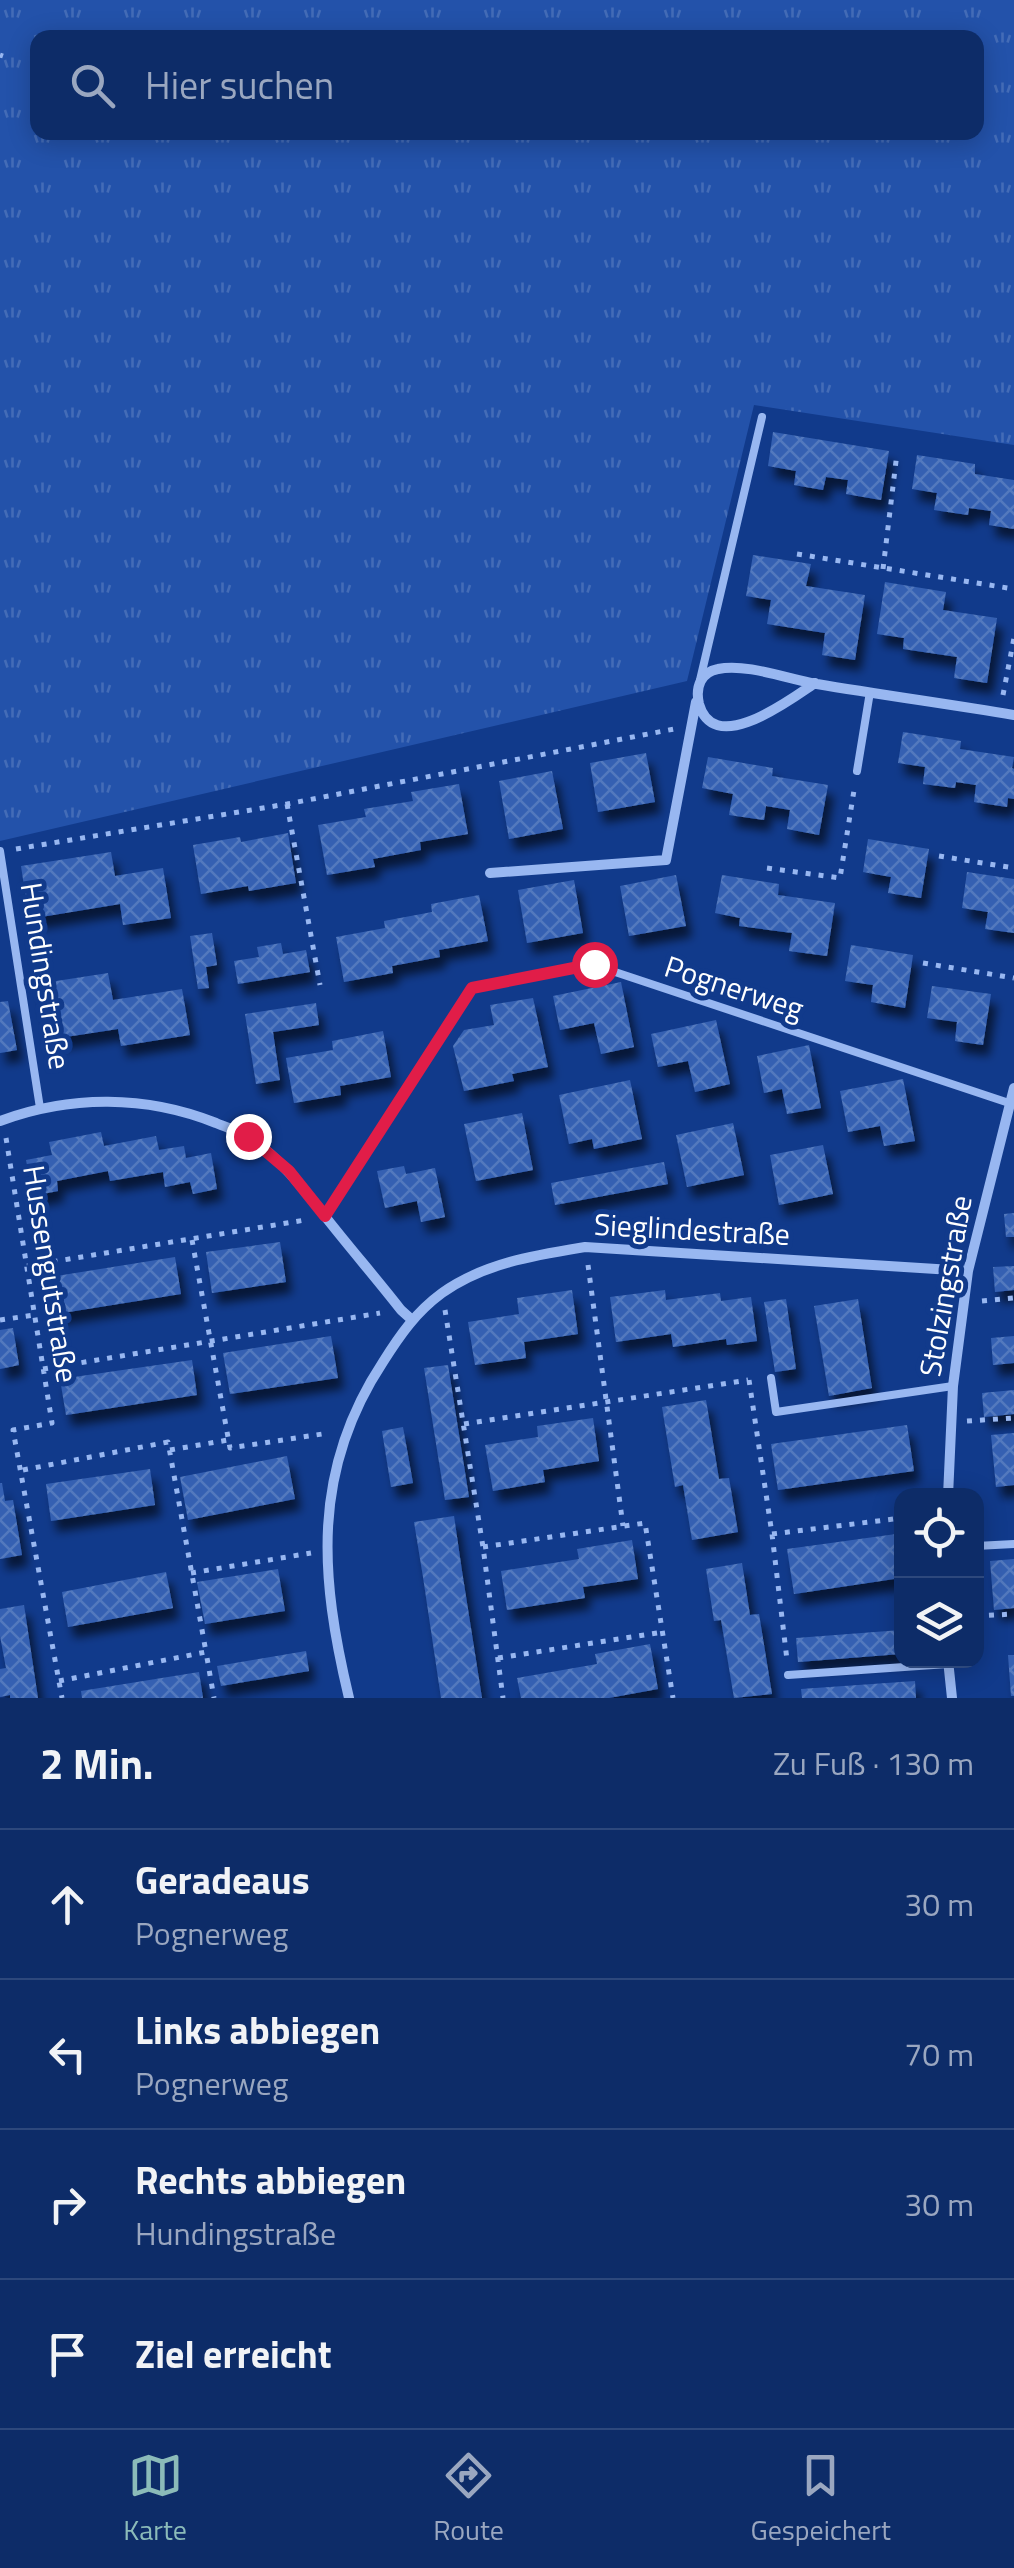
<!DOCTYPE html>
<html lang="de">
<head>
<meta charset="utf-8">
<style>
	body { margin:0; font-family:"Titillium Web",sans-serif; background:#16346e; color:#f1f3f6 }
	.controls { position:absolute; right:30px; bottom:30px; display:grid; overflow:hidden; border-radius:20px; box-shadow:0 5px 25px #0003 }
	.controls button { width:90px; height:90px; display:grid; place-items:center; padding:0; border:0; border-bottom:2px solid #2d487c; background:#0d2c68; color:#f1f3f6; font:50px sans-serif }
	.stop { position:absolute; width:30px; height:30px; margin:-22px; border:8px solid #e11d48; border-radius:50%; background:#fff }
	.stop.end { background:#e11d48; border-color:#fff; box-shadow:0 2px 10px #0008 }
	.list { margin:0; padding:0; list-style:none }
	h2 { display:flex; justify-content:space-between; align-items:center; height:130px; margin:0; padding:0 40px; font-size:42px }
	h2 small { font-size:32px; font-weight:400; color:#9aa7c0 }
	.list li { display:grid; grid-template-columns:65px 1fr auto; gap:30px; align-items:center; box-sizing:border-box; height:150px; padding:0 40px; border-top:2px solid #2d487c }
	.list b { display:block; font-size:38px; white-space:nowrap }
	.list p { margin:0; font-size:32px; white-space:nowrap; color:#9aa7c0 }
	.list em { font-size:32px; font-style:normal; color:#9aa7c0 }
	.icon { flex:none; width:55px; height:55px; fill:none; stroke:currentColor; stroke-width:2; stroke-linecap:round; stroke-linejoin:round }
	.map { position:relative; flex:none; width:1014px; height:1698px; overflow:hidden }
	.search { position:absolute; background:#0d2c68; box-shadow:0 5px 25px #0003; left:30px; right:30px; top:30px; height:110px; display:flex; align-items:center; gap:25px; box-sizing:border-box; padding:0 35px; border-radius:20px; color:#9aa7c0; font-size:38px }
	.sheet { height:730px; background:#0d2c68 }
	nav { display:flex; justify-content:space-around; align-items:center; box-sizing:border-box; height:140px; border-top:2px solid #2d487c; background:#0d2c68; font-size:28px; color:#9aa7c0 }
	nav a { display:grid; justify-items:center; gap:5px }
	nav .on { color:#8bbbb9 }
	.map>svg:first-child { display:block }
	.grass { fill:url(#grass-tufts); fill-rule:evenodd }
	.building { fill:url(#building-cross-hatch); filter:url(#shadow) }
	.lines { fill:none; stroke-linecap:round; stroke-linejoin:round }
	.path { stroke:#98b7f1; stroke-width:5; stroke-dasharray:5 8; stroke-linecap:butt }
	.lane { stroke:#98b7f1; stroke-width:8 }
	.street { stroke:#98b7f1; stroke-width:10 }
	.route { stroke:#e11d48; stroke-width:12 }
	.labels { text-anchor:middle; stroke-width:10; stroke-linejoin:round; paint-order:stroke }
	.street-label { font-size:30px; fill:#fff; stroke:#113a8b }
</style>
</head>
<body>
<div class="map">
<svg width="1014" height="1698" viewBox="0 0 1014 1698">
	<defs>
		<pattern id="grass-tufts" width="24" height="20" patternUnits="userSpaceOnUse" patternTransform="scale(2.5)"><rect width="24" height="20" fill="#2352aa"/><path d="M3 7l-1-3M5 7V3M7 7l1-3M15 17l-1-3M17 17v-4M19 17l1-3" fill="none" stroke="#446cb7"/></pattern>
		<pattern id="building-cross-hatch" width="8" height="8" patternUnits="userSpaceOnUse" patternTransform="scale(2.5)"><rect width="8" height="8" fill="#3561b2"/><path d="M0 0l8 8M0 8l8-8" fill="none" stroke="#5379be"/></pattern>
		<filter id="shadow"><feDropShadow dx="6" dy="11" stdDeviation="5" flood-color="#0009"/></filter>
	</defs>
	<rect width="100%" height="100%" fill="#113a8b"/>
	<path class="grass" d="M0 0H1014V445L754 405 687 681 0 841ZM38 38H976V132H38Z"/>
	<path class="building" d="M773 432 889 451 881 500 846 494 848 480 826 477 823 490 794 485 796 471 768 466Z
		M917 455 975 464V474L1014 480V529L989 525 991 511 969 508 968 515 934 510 937 493 912 489Z
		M753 555 811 564 806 586 865 595 855 660 822 655 825 633 767 624 771 600 746 596Z
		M885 582 946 592 943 610 997 618 987 683 954 678 957 657 903 649 904 638 877 634Z
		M903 732 961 741 960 749 1014 757 1012 768 1014 769V799L1008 798 1007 807 974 802 976 785 956 782 955 788 923 784 925 767 898 763Z
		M646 753 655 802 598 812 590 763Z
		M708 757 773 768 772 776 828 785 819 835 787 829 790 810 766 806 764 820 729 815 733 794 702 788Z
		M552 771 563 829 509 839 499 781Z
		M459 784 468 834 420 842 421 850 373 859 375 867 327 875 318 825 366 817 364 809 413 801 411 792Z
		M288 833 296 883 249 891 248 886 201 894 193 845 240 837 241 842Z
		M868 839 929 849 921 898 888 893 891 877 863 872Z
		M111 852 115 876 163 868 171 918 123 925 120 904 29 919 21 866Z
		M967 872 1014 879V933L985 929 988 912 962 908Z
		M676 875 686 926 629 936 620 886Z
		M722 875 779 884 778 895 835 903 827 956 789 951 792 933 739 926 740 918 715 913Z
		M574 880 583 933 527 943 518 890Z
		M479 895 488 941 439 950 440 957 392 966 393 973 344 982 336 937 385 928 384 921 432 912 431 904Z
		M212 933 217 965 206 967 209 988 198 989 190 936Z
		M281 943 283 954 306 950 310 972 238 984 234 961 259 957 257 947Z
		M851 945 913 955 905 1008 871 1002 873 985 845 981Z
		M108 973 113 1000 182 989 190 1035 121 1046 118 1029 46 1040 37 984Z
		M621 982 634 1047 601 1054 594 1023 560 1030 553 996Z
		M932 986 991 994 983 1045 955 1041 957 1022 927 1018Z
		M533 998 548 1067 512 1074 514 1081 464 1091 453 1046 464 1030 494 1025 490 1005Z
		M8 1001 17 1050 0 1053V1002Z
		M316 1003 319 1025 273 1032 280 1080 256 1084 245 1014Z
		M716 1020 730 1084 695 1092 688 1061 658 1067 651 1034Z
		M383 1031 391 1077 340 1086 341 1095 294 1103 286 1058 333 1050 332 1041Z
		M809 1045 821 1108 787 1114 782 1089 764 1093 757 1056Z
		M903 1079 915 1141 884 1146 880 1126 848 1132 840 1091Z
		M630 1080 642 1139 594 1149 592 1139 569 1144 559 1095Z
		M522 1113 533 1170 476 1181 464 1124Z
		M733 1123 744 1175 687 1187 676 1135Z
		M101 1132 104 1146 156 1136 159 1150 184 1146 186 1158 211 1153 217 1189 193 1194 190 1182 165 1187 163 1172 110 1181 108 1171 57 1181 58 1191 33 1196 26 1160 52 1155 49 1142Z
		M823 1145 833 1194 779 1205 770 1155Z
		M664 1162 668 1184 555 1205 551 1183Z
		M404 1166 406 1174 435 1168 445 1217 421 1222 417 1201 385 1208 377 1171Z
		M1014 1213V1237H1006L1004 1214Z
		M280 1242 286 1282 212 1293 206 1252Z
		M175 1257 181 1294 50 1315 44 1278Z
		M1014 1266V1290L995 1292 993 1267Z
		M572 1290 578 1334 524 1342 526 1358 475 1365 468 1322 519 1314 517 1298Z
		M665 1290 666 1300 720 1293 721 1301 751 1297 757 1341 727 1345 726 1339 673 1347 671 1334 616 1342 610 1297Z
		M786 1299 796 1369 775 1372 764 1302Z
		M858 1299 872 1388 829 1396 814 1306Z
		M13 1328 19 1365 0 1369V1330Z
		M331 1336 338 1378 230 1394 223 1353Z
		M1014 1336V1363L993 1365 991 1338Z
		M192 1360 197 1395 66 1415 60 1379Z
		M448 1365 469 1497 445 1500 424 1368Z
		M1014 1390V1414L984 1417 982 1393Z
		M706 1400 719 1479 729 1478 738 1532 692 1540 683 1485 675 1487 662 1407Z
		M593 1418 599 1461 543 1470 545 1482 493 1491 485 1445 538 1437 537 1426Z
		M907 1425 914 1471 778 1490 771 1444Z
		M403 1427 413 1483 391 1487 382 1431Z
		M1014 1433V1485L996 1487 991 1435Z
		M287 1456 295 1499 188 1520 180 1477Z
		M150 1469 155 1505 51 1521 46 1484Z
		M0 1483H2L5 1501 13 1500 22 1555 0 1559Z
		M454 1516 462 1571 482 1698H441L423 1577 414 1522Z
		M896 1534 901 1578 794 1594 787 1549Z
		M632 1540 638 1579 583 1587 585 1598 507 1610 501 1571 579 1559 577 1549Z
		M1014 1559V1608L994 1610 990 1561Z
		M742 1563 750 1615 759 1614 772 1694 734 1698 721 1620 714 1621 706 1569Z
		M278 1569 285 1611 205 1624 197 1582Z
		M166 1572 173 1608 68 1627 62 1592Z
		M24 1605 38 1698H10V1695L0 1697V1669L6 1668 0 1636V1609Z
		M901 1630V1654L798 1662 796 1638Z
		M650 1644 658 1689 609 1698H521L517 1678 597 1664 595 1654Z
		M306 1651 309 1671 221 1686 217 1666Z
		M1008 1655H1014V1696H1011Z
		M199 1672 203 1698H82L81 1691Z
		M915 1681 916 1698H802L801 1689Z"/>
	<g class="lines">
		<path class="path" d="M0 55 3 56
			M797 554 1014 589
			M883 569 897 453
			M1003 695 1014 638
			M287 804 320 985
			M16 849 287 804 674 729
			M939 856 1014 868
			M767 868 840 878 855 784
			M923 963 1014 978
			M6 1138 52 1423 13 1430 62 1698
			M192 1240 230 1448 329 1433
			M588 1265 623 1526
			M27 1266 305 1220
			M982 1301 1014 1298
			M445 1310 483 1547 503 1698
			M0 1320 34 1315
			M43 1369 380 1313
			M749 1380 772 1534 787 1660
			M967 1421 1014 1418
			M464 1424 748 1380
			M170 1450 228 1440
			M23 1470 168 1442 206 1652
			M772 1534 902 1518
			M483 1547 645 1523 673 1698
			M191 1573 311 1553
			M976 1616 1014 1614
			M498 1658 663 1632
			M59 1681 206 1652 214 1698"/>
		<path class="lane" d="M700 680 762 417
			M857 771 870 692
			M0 851 40 1108
			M325 1216 471 988 594 965 1009 1103
			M771 1378 776 1412 953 1386
			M976 1546 1014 1544
			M788 1675 948 1664"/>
		<path class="street" d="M815 683C791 699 714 758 699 704 695 687 701 672 718 669 746 663 788 679 817 684 882 695 948 704 1014 715
			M490 873 666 860 696 702
			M0 1121C70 1095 146 1095 216 1123 227 1128 241 1131 251 1138 280 1159 302 1187 324 1215 349 1247 376 1278 401 1310L411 1319
			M948 1496 953 1386 968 1271 1014 1088
			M948 1660 952 1698
			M349 1698C320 1577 311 1471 383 1362 400 1335 416 1312 442 1293 484 1263 536 1255 585 1247L968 1271"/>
	</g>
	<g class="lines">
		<path class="route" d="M248 1136 289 1171 325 1216 472 988 594 964"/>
	</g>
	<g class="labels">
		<g class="street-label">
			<text transform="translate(45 976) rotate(81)" y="10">Hundingstraße</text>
			<text transform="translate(734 988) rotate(18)" y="10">Pognerweg</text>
			<text transform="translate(692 1230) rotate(3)" y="10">Sieglindestraße</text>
			<text transform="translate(50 1274) rotate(81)" y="10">Hussengutstraße</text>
			<text transform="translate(946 1286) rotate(-80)" y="10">Stolzingstraße</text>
		</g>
	</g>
</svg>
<div class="controls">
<button><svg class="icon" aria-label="locate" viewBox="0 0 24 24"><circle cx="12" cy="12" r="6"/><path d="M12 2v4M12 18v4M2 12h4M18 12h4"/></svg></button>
<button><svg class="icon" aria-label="layers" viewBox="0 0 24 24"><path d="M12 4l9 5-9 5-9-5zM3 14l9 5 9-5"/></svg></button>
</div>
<div class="stop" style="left:594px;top:964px"></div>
<div class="stop end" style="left:248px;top:1136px"></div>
<div class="search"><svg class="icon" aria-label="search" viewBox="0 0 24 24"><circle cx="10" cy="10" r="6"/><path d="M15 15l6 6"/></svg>Hier suchen</div>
</div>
<section class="sheet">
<h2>2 Min.<small>Zu Fuß · 130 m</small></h2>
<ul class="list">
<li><svg class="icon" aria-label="ahead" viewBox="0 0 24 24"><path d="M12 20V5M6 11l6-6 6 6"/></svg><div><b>Geradeaus</b><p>Pognerweg</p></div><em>30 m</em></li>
<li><svg class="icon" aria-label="left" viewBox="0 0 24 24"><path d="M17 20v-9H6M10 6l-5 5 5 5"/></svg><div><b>Links abbiegen</b><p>Pognerweg</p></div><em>70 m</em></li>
<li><svg class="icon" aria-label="right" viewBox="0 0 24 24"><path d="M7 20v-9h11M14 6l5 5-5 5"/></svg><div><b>Rechts abbiegen</b><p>Hundingstraße</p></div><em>30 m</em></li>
<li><svg class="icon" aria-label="arrive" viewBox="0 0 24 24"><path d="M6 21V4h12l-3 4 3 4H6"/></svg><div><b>Ziel erreicht</b></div></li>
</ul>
</section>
<nav>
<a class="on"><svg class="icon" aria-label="map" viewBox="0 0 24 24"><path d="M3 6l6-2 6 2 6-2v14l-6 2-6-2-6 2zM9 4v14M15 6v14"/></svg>Karte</a>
<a><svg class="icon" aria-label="directions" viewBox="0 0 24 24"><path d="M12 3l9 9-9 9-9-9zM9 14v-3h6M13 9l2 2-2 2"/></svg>Route</a>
<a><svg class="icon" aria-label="saved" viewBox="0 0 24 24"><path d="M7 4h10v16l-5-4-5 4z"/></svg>Gespeichert</a>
</nav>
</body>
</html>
